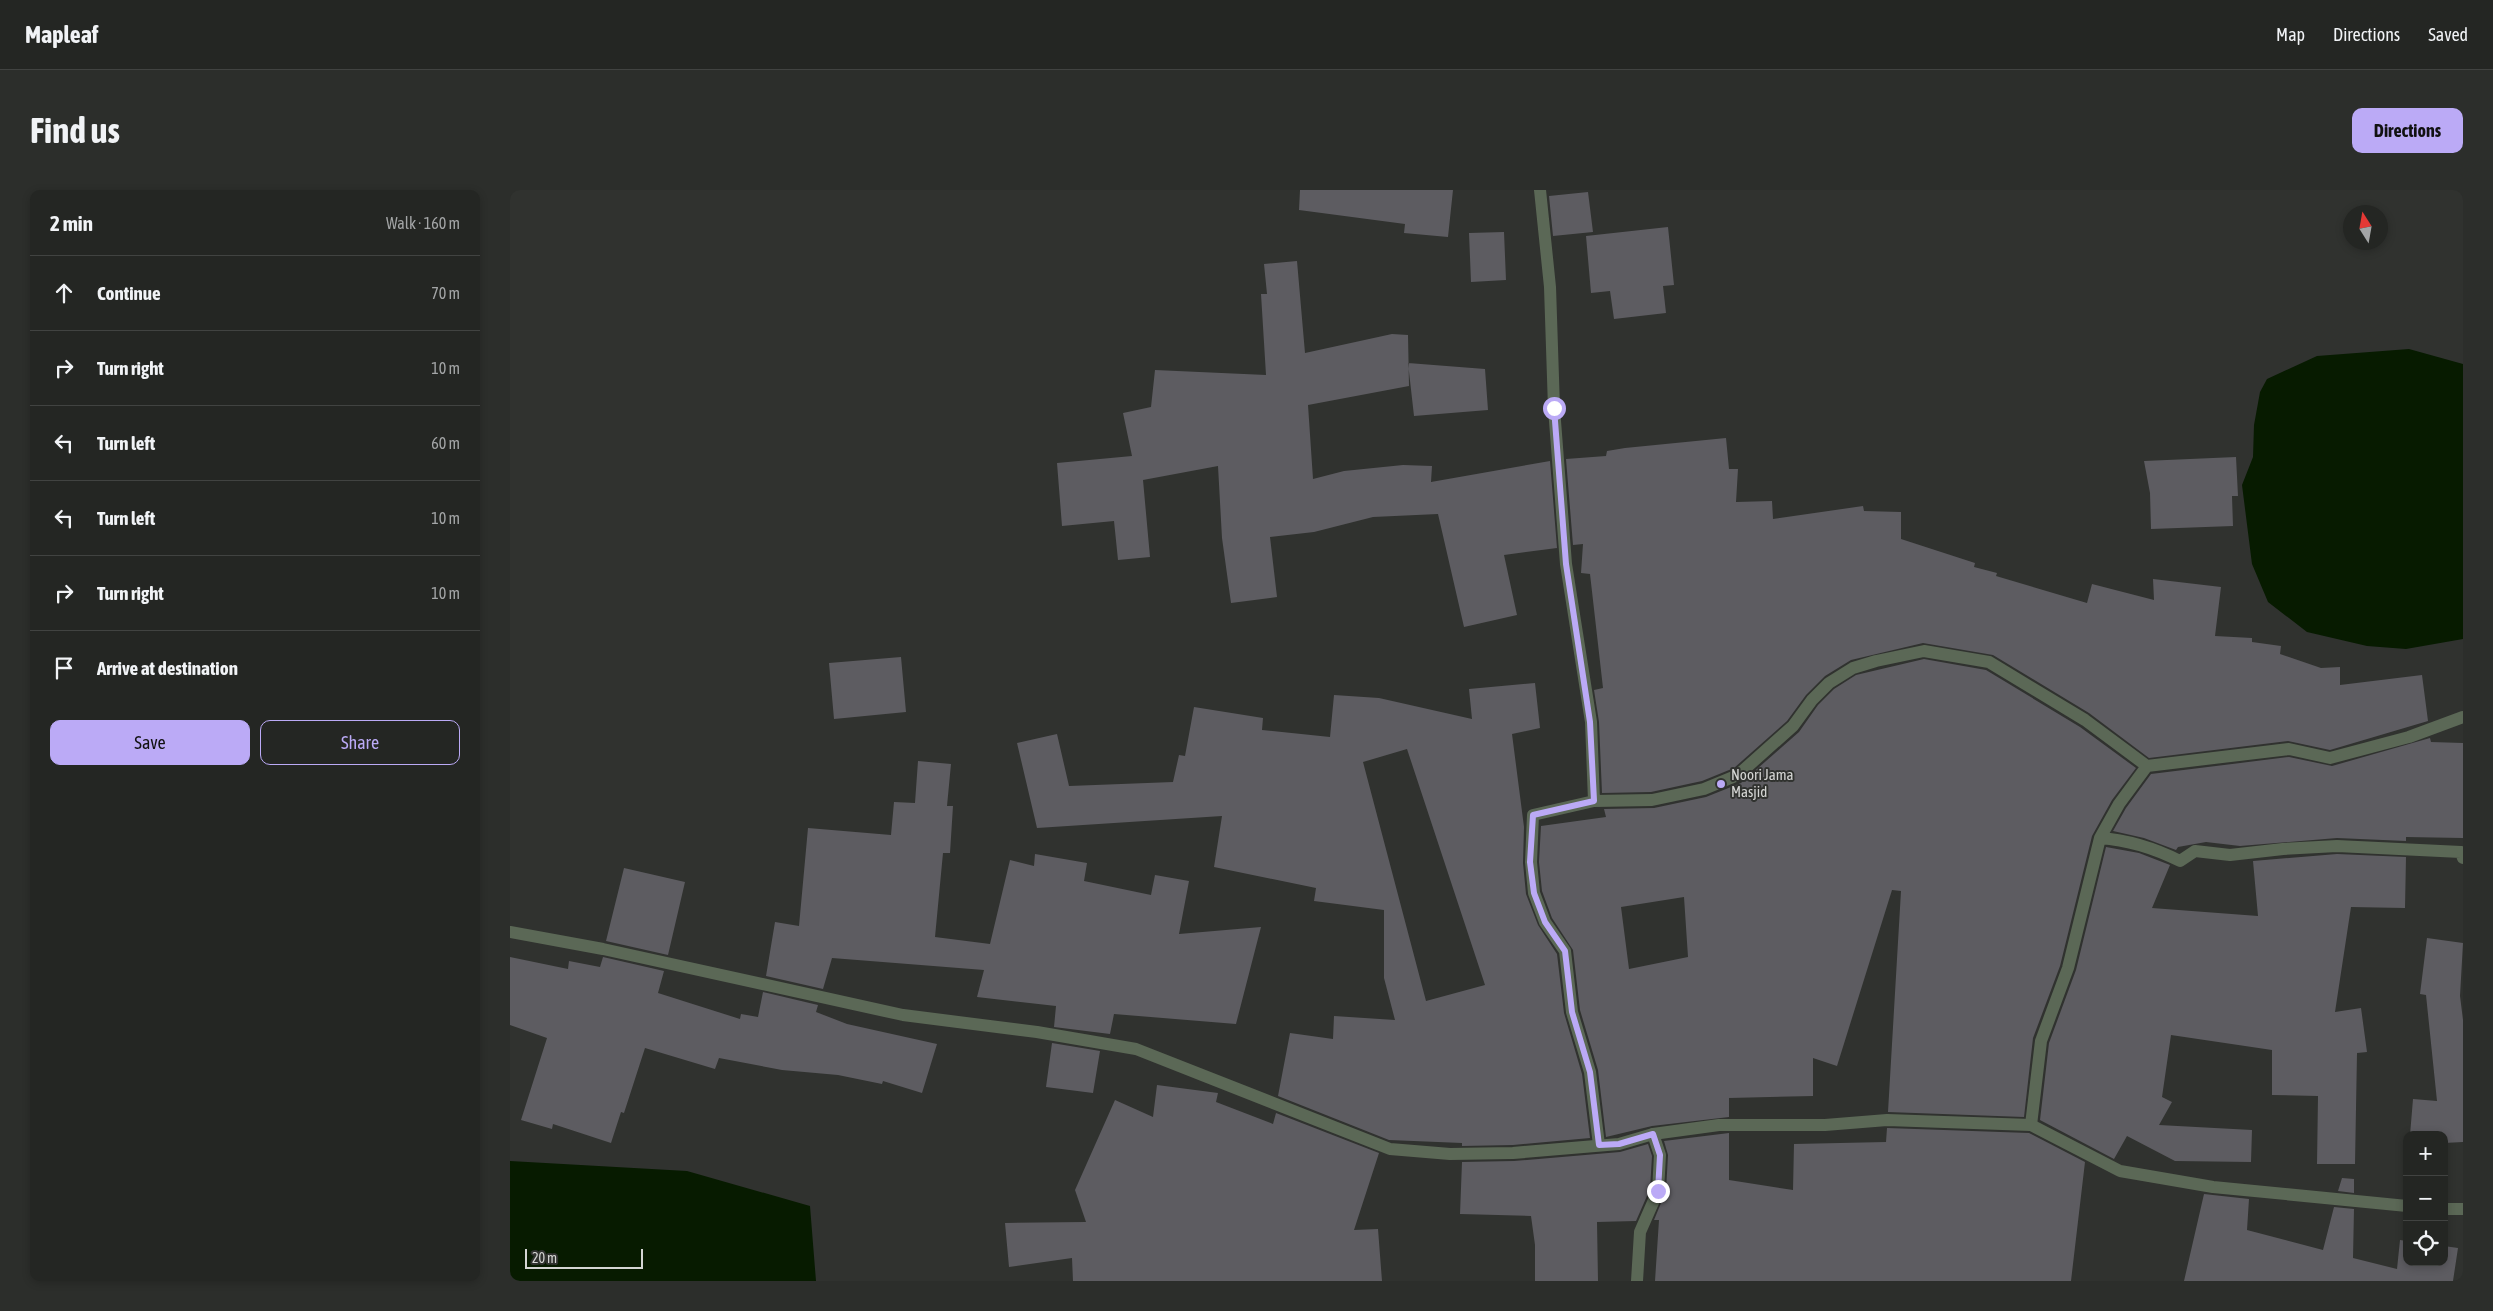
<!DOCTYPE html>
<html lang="en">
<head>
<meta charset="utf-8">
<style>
	body { margin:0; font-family:"Asap Condensed",sans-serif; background:#2c2e2b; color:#f1f3f6 }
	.controls { position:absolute; right:15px; bottom:15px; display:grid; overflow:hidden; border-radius:10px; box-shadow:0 2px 8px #0003 }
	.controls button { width:45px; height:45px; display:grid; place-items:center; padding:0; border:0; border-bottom:1px solid #414341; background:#242623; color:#f1f3f6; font:25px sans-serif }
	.compass { position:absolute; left:1833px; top:15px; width:45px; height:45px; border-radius:50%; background:#242623; box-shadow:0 2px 8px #0003; rotate:349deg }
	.scale { position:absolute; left:15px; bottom:12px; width:118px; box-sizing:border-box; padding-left:5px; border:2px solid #d4d5d3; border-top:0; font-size:14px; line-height:18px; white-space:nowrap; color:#d4d5d3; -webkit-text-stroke:4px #30322f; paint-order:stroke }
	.stop { position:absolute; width:15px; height:15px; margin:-11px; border:4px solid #bbaaf6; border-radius:50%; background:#fff }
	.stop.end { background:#bbaaf6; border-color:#fff; box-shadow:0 1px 5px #0008 }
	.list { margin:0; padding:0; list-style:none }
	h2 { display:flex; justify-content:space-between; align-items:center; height:65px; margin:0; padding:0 20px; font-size:21px }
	h2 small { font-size:16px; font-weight:400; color:#a3a5a6 }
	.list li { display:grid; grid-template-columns:32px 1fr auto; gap:15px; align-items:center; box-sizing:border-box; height:75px; padding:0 20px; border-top:1px solid #414341 }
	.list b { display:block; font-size:19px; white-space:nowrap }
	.list em { font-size:16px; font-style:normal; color:#a3a5a6 }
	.actions { display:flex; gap:10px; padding:15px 20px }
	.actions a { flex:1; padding:11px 0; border:1px solid #bbaaf6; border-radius:10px; text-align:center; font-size:18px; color:#bbaaf6 }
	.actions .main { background:#bbaaf6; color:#111 }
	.icon { flex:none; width:28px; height:28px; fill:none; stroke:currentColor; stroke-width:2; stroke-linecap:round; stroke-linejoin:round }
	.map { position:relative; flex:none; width:1953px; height:1091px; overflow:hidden; border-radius:10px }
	header { display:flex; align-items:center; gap:30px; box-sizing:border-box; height:70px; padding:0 25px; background:#242623; border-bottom:1px solid #414341 }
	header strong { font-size:24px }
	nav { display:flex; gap:28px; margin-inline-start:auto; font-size:18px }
	.intro { display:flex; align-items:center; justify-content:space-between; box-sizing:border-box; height:120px; padding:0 30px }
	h1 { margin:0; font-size:35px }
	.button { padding:12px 22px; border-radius:10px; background:#bbaaf6; color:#111; font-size:18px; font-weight:700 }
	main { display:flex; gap:30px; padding:0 30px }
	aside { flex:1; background:#242623; border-radius:10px; box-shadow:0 2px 8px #0003 }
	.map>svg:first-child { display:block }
	.water { fill:#071b00 }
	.building { fill:#5d5c61; fill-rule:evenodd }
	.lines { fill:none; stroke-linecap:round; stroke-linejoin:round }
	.service { stroke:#5b6856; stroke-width:12 }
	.minor { stroke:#5b6856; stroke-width:12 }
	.tertiary { stroke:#5b6856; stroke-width:12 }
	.route { stroke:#bbaaf6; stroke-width:6 }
	.poi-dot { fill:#bbaaf6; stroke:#30322f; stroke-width:2 }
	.labels { text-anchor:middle; stroke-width:4; stroke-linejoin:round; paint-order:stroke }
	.poi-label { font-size:15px; fill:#d4d5d3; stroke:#30322f; text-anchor:start }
</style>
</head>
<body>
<header>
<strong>Mapleaf</strong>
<nav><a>Map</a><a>Directions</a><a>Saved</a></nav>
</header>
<div class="intro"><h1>Find us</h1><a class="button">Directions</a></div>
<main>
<aside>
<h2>2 min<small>Walk · 160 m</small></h2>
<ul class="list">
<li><svg class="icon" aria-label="ahead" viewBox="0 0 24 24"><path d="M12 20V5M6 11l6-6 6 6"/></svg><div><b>Continue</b></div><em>70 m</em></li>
<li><svg class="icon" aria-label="right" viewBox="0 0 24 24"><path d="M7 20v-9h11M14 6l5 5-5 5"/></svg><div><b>Turn right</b></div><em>10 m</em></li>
<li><svg class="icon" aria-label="left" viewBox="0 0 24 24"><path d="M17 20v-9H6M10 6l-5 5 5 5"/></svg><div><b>Turn left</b></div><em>60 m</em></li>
<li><svg class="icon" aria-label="left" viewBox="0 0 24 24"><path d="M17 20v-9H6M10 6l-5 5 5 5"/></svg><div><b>Turn left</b></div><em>10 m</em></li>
<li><svg class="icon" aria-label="right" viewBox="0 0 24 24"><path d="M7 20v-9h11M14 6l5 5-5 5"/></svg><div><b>Turn right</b></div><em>10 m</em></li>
<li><svg class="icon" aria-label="arrive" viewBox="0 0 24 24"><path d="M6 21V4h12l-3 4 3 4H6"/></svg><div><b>Arrive at destination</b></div></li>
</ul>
<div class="actions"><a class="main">Save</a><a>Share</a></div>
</aside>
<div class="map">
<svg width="1953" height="1091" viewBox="0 0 1953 1091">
	<rect width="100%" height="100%" fill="#30322f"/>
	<path class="water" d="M1899 159 1953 174V449L1896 459 1857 456 1797 442 1758 412 1742 374 1732 295 1743 267 1744 235 1750 202 1757 189 1807 166Z
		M0 971 177 981 300 1016 306 1091H0Z"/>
	<path class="building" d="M790 0H943L938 47 894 43 895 34 789 20Z
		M1078 2 1083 42 1043 46 1039 6Z
		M1158 37 1164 95 1153 96 1156 123 1104 129 1100 101 1081 103 1076 46Z
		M994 42 996 90 961 92 959 43Z
		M787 71 795 163 882 144 898 145 899 196 798 215 803 289 834 281 893 275 922 276 921 292 1040 271 1047 358 994 365 1007 425 954 437 928 324 863 327 804 342 760 347 767 407 721 413 712 348 708 276 633 290 640 367 608 370 604 331 552 336 547 273 622 266 613 223 641 217 645 180 756 185 751 104H757L754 74Z
		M898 173 975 179 978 220 904 226Z
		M1216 248 1219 279H1228L1226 312 1262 311 1263 329 1353 316 1354 321 1391 322V349L1465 373 1464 377 1487 383 1486 386 1577 413 1582 394 1644 410 1643 389 1711 397 1705 446 1742 448V452L1771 456 1770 464 1811 478 1830 477V495L1912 485 1918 531 1820 560 1778 551 1639 568 1579 523 1483 465 1413 453 1341 470 1315 486 1296 505 1277 531 1224 578 1192 591 1141 602 1092 603 1089 532 1084 500 1093 498 1080 384 1071 383 1073 354 1063 355 1056 269 1096 266 1097 261 1115 258Z
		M1726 267 1728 306H1722L1723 336 1641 339 1640 303 1634 271Z
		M391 467 396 522 324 529 319 473Z
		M1414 469 1476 480 1570 537 1626 578 1602 610 1582 646 1550 776 1523 848 1514 927 1378 922 1391 701 1382 700 1327 876 1303 868V906L1219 908V927L1142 936 1096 947 1088 880 1070 820 1063 760 1042 728 1032 701 1029 672 1031 636 1096 627 1094 619 1144 618 1196 607 1231 593 1289 542 1308 515 1324 499 1346 485ZM1174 707 1178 767 1119 779 1111 717Z
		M1025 493 1030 538 1002 544 1014 637 1013 673 1016 704 1028 735 1047 764 1054 823 1072 884 1080 948 1003 955 952 956V953L879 950 768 906 780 843 823 849 824 826 885 830 874 788V720L804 711 806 698 704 677 712 626 527 638 507 553 547 544 559 596 663 592 669 565 675 566 684 517 753 528 752 540 820 547 824 505 869 508 962 529 959 499ZM897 559 975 795 916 811 853 572Z
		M1920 548 1921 552 1953 553V648L1896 647V651L1827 648 1730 656 1696 652 1668 657 1666 660 1634 648 1603 641 1616 618 1641 584 1779 567 1822 576Z
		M408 571 441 574 437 616H443L440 663H433L425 747 480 754 500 670 524 676 525 664 577 673 574 691 641 705 645 685 679 691 669 744 751 737 726 834 604 824 600 844 544 837 546 816 467 807 474 780 322 768 313 799 256 786 265 732 289 736 298 638 381 645 384 612 405 613Z
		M1596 657 1629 663 1660 675 1642 718 1748 726 1743 671 1827 664 1896 667 1895 718 1841 717 1825 822 1851 818 1857 862 1847 863 1845 974H1807L1808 906 1762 905V860L1661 845 1652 907 1662 912 1649 935 1742 940 1741 972 1665 971 1617 946 1604 969 1530 930 1539 853 1566 780Z
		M114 678 175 692 158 765 96 751Z
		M1917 748 1953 753 1950 806 1953 830V952L1934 953V945H1900L1903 909 1927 911 1916 805 1910 804Z
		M0 767 58 779 59 771 90 777 93 767 154 781 148 803 230 829 231 824 248 827 253 802 308 815 306 822 337 834 427 854 412 903 373 891 372 894 328 885 272 880 209 868 205 879 135 858 114 923 111 922 101 953 43 934 42 939 11 930 37 848 0 835Z
		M542 853 590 861 583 903 536 897Z
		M647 895 708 903 706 912 763 934 766 923 869 963 844 1040 868 1039 872 1091H563L562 1068 499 1077 495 1033 576 1032 565 1000 605 910 643 927Z
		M1377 938 1519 943 1575 972 1561 1091H1145L1149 1030H1144L1156 1001 1158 965 1154 951 1219 943V990L1283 1000 1284 954 1376 952Z
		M1138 954 1142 966 1140 999 1126 1031 1087 1032 1088 1091H1025V1055L1021 1026 950 1024 952 972 1004 971 1110 962Z
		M1832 988 1844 989V1003L1828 1001Z
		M1694 1004 1739 1009 1737 1040 1813 1060 1824 1017 1844 1019 1843 1068 1887 1079 1890 1050 1897 1051V1072H1934V1056L1948 1058 1943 1091H1674Z"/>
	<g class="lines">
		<path class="service" d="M1030 0 1040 97 1044 218 1056 374 1081 532 1084 611 1023 625 1021 672 1024 703 1035 732 1055 761 1062 822 1080 882 1089 955
			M1084 611 1142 610 1194 599 1228 585 1283 536 1302 510 1319 493 1343 478 1366 471 1414 461 1479 472 1575 530 1637 576
			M1590 648C1619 650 1644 658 1670 671L1685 661 1720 665 1773 659 1827 656 1951 662 1953 668
			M1521 935 1531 851 1558 778 1590 648 1609 614 1637 576 1779 559 1820 568 1899 547 1953 527"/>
		<path class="minor" d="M1127 1091 1130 1042 1148 1001 1150 965 1143 944"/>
		<path class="tertiary" d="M0 742 93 759 393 825 527 842 626 859 880 959 940 964 1003 963 1109 954 1143 944 1209 935H1315L1377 930 1521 935 1610 981 1703 997 1897 1016
			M1934 1019H1953"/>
	</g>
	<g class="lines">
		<path class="route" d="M1044 218 1056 374 1080 532 1084 611 1023 625 1020 672 1024 703 1035 732 1055 761 1062 822 1080 882 1089 955 1109 954 1143 944 1150 965 1148 1001"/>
	</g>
	<circle class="poi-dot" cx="1211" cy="594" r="5"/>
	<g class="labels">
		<g class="poi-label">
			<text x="1221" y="590">Noori Jama<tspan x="1221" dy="17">Masjid</tspan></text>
		</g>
	</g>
</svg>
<div class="controls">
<button>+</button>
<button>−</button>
<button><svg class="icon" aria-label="locate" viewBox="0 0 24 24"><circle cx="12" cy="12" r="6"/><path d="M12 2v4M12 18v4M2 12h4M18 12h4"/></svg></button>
</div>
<svg class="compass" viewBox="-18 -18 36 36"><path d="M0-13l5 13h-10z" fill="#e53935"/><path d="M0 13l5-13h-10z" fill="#a3a5a6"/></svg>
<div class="scale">20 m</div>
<div class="stop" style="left:1044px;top:218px"></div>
<div class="stop end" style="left:1148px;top:1001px"></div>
</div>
</main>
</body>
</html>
